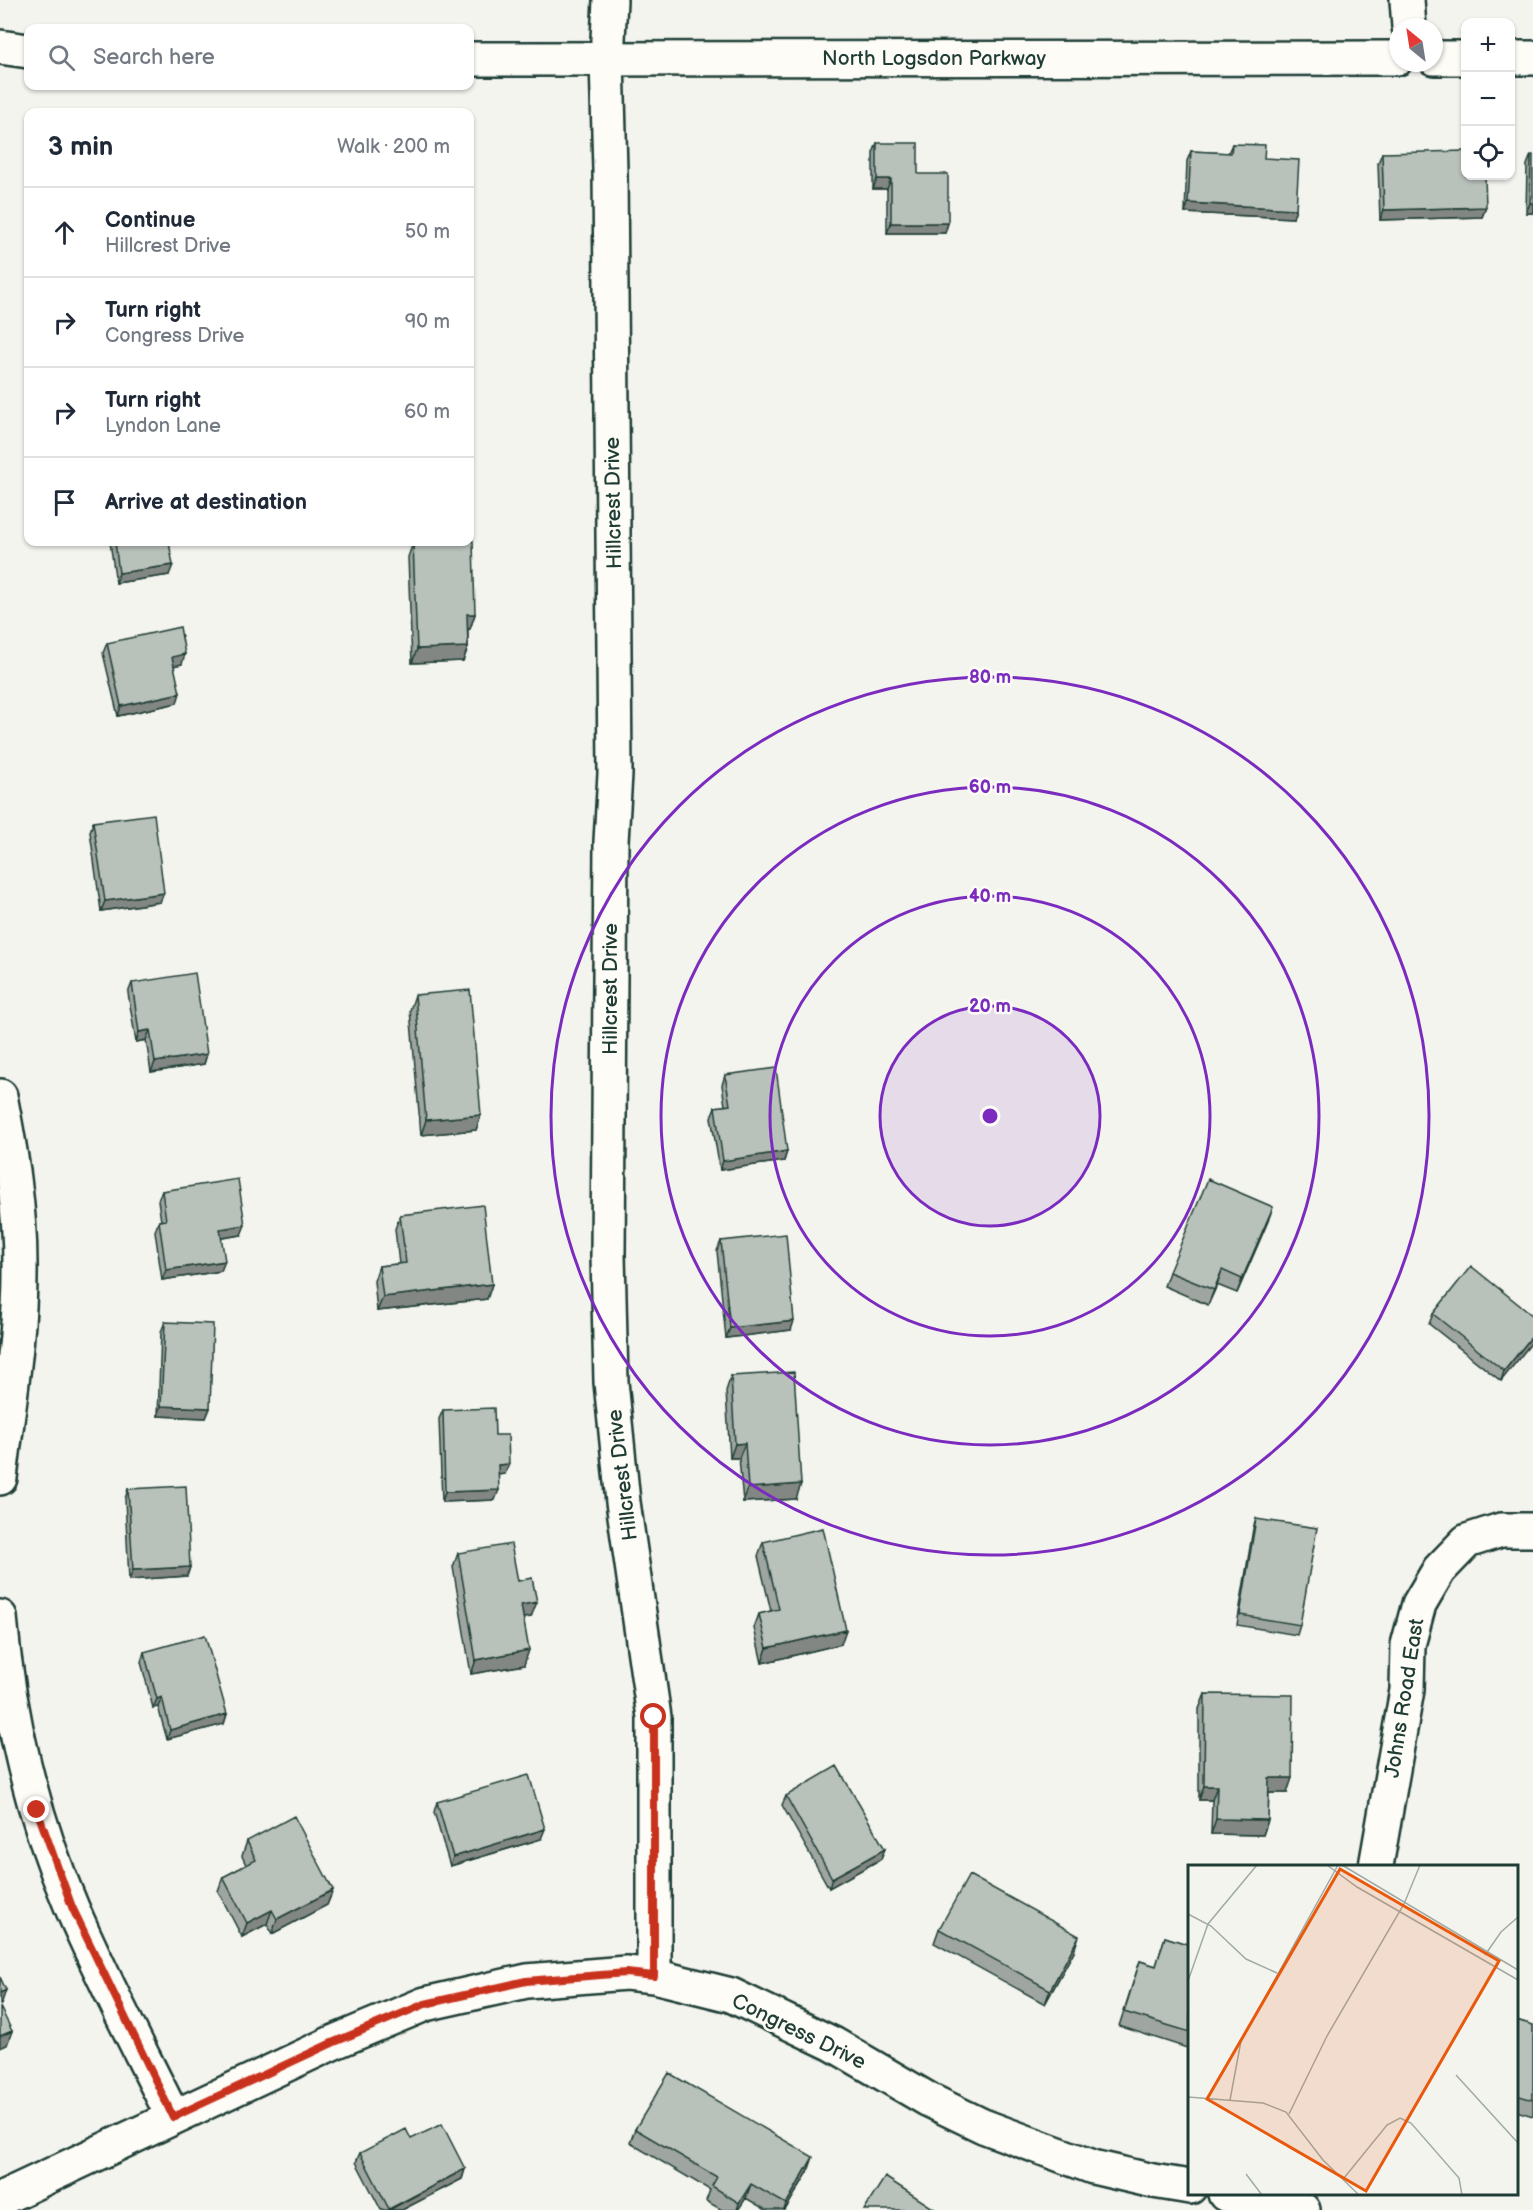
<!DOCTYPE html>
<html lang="en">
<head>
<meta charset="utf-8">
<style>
	body { margin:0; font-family:"Balsamiq Sans",sans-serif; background:#f6f6f7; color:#1f2937 }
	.controls { position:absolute; right:18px; top:18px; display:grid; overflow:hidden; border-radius:12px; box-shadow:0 2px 4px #0004 }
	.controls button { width:54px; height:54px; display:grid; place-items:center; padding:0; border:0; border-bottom:2px solid #e0e1e3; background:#fff; color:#1f2937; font:30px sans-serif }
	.compass { position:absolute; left:1389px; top:18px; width:54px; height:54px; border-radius:50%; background:#fff; box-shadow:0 2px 4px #0004; rotate:330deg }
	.stop { position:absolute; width:18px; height:18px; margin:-14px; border:4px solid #c8321e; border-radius:50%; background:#fff }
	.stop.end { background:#c8321e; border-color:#fff; box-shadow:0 2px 6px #0008 }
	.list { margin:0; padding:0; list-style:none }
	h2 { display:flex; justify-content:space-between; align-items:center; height:78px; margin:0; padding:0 24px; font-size:26px }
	h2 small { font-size:20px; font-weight:400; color:#747a83 }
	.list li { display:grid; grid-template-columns:39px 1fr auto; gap:18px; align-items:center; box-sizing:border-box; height:90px; padding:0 24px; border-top:2px solid #e0e1e3 }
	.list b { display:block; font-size:22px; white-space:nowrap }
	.list p { margin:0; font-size:20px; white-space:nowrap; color:#747a83 }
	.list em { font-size:20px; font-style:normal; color:#747a83 }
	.icon { flex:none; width:33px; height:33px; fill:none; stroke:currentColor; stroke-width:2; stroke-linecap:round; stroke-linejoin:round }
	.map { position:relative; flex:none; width:1533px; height:2210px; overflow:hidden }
	.search { position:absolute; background:#fff; box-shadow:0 2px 4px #0004; left:24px; top:24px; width:450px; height:66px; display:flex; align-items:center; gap:15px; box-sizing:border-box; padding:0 21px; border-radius:12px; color:#747a83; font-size:22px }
	.panel { position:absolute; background:#fff; box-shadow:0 2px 4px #0004; left:24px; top:108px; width:450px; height:438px; border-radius:12px }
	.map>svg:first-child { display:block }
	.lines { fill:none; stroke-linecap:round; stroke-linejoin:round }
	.minor-casing { stroke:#1f3d34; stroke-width:38 }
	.secondary-casing { stroke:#1f3d34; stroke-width:38 }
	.minor { stroke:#fdfcf7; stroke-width:33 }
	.secondary { stroke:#fdfcf7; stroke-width:33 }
	.wall { fill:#9fa6a1; stroke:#1f3d34; stroke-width:1.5 }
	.shaded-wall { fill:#828783; stroke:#1f3d34; stroke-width:1.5 }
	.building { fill:#b9c1bb; stroke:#1f3d34; stroke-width:1.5 }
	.route { stroke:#c8321e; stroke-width:8 }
	.ring { fill:none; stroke:#7b2cbf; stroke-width:3 }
	.labels { text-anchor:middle; stroke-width:5; stroke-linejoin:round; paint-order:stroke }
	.street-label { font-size:21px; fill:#1f3d34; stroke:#fdfcf7 }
	.inset-road { fill:none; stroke:#9faba4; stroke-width:1.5 }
	.view { fill:#e8590c; fill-opacity:0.15; stroke:#e8590c; stroke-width:3 }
	.inset-edge { fill:none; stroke:#1f3d34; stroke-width:3 }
	.centre { fill:#7b2cbf; stroke:#fdfcf7; stroke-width:3 }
	.ring-label { font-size:18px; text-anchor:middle; font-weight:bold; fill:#7b2cbf; stroke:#fdfcf7; stroke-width:5; stroke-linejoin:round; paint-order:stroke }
</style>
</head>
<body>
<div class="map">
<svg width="1533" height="2210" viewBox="0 0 1533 2210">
	<rect width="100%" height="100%" fill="#f4f4ef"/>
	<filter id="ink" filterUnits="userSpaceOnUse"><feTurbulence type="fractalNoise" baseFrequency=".0167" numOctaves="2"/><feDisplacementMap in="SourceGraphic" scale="12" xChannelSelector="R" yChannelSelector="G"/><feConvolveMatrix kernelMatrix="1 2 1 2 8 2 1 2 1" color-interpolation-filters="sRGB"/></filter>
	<g filter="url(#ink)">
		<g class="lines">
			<g class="minor-casing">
				<path id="minor" d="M610 0 607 59 610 171 615 774 611 841 608 1255 611 1382 623 1502 654 1717V1976
					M1407 0 1409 27
					M0 1096C11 1152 20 1207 20 1264 21 1335 8 1407 0 1478
					M0 1617C8 1716 33 1817 72 1908 102 1978 139 2048 173 2117
					M1376 1866 1407 1690 1408 1645 1419 1604 1439 1570 1467 1541 1501 1530H1533
					M1225 2194 1303 2210
					M0 2199 332 2043 425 2004 527 1981 626 1973 654 1976 731 1995 833 2044 929 2100 983 2126 1093 2167 1153 2181 1190 2187"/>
			</g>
			<g class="secondary-casing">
				<path id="secondary" d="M0 47 28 51
					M1434 58H1466
					M1510 58H1533
					M470 59 1398 58"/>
			</g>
			<use href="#minor" class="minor"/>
			<use href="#secondary" class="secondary"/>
		</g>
		<path class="wall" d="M877 143 918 174 948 223 945 233H887V189H873V153Z
			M1232 144 1264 158 1293 218 1185 213 1187 161 1191 151 1228 153Z
			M1382 153 1486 207 1482 217 1380 220 1378 163Z
			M1531 155 1533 213H1526L1527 165Z
			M110 542H169V575L116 583Z
			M413 543 475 614 470 629H468V647L463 661 412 663 408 557Z
			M107 643 182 664 174 665 177 703 118 716 103 653Z
			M93 822 160 902 101 911 90 832Z
			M132 983 207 1054 204 1064 151 1072 146 1040 136 1042 128 993Z
			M415 995 481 1115 476 1130 421 1135 410 1010Z
			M725 1075 787 1151 784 1161 720 1170 711 1117 715 1107 725 1106 722 1085Z
			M162 1191 241 1235 221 1238V1271L162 1280 155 1231 159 1221H161L158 1200Z
			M400 1215 492 1284 487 1299 377 1311 374 1281 379 1266 399 1264 395 1229Z
			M1268 1221 1237 1293 1217 1285 1208 1305 1164 1286 1169 1272Z
			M721 1241 791 1330 726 1338 717 1251Z
			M1433 1314 1533 1316 1501 1381 1429 1324Z
			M165 1322 210 1408 206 1418 158 1416 161 1332Z
			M731 1376 796 1499 743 1502 739 1458H730L726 1391Z
			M443 1410 495 1435 505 1474 498 1475 495 1500 442 1502 439 1419Z
			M128 1489 190 1567 187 1576 129 1580 125 1499Z
			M1256 1519 1300 1625 1297 1635 1237 1625 1253 1529Z
			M763 1542 841 1644 762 1663 754 1628 759 1614 771 1611 758 1556Z
			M458 1553 518 1581 531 1617 523 1618 524 1665 471 1674 453 1567Z
			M144 1652 227 1714 224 1724 167 1739 158 1707 153 1708 141 1662Z
			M1205 1694 1287 1793H1269L1268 1820 1263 1835 1211 1834 1212 1800H1199V1709Z
			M786 1796 881 1859 829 1888 782 1805Z
			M437 1802 541 1839 450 1866 434 1812Z
			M247 1841 333 1890 327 1905 272 1934 267 1924 242 1937 218 1891 223 1877 246 1865 242 1856Z
			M939 1929 1074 1951 1045 2004 934 1943Z
			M1165 1937 1190 1945V2049L1119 2026 1140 1961 1156 1966Z
			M1516 2020 1533 2025V2116L1516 2111Z
			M635 2129 808 2172 785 2210H766L746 2198 738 2210H722L706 2201 710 2190 630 2143Z
			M411 2139 465 2169 462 2179 402 2210H381L356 2162 360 2153Z"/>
		<path class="shaded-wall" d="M877 179H891L887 189H873Z
			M1188 203 1296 209 1293 218 1185 213Z
			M1530 203H1533V213H1526Z
			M1486 207 1482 217 1380 220 1384 210Z
			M891 223H948L945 233H887Z
			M173 565 169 575 116 583 119 573Z
			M467 614H475L470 629H462Z
			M468 647 463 661 412 663 417 649Z
			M185 654 182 664 169 667 172 657Z
			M180 693 177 703 118 716 121 706Z
			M164 893 160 902 101 911 105 901Z
			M150 1030 146 1040 136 1042 139 1032Z
			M207 1054 204 1064 151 1072 155 1062Z
			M481 1115 476 1130 421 1135 426 1120Z
			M787 1151 784 1161 720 1170 723 1161Z
			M1273 1207 1268 1221 1237 1293 1242 1279Z
			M245 1225 241 1235 216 1239 220 1229Z
			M225 1261 221 1271 162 1280 166 1270Z
			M1222 1270 1217 1285 1208 1305Z
			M492 1284 487 1299 377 1311 383 1297Z
			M794 1321 791 1330 726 1338 730 1328Z
			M1533 1335V1341L1501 1381 1504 1371Z
			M161 1406 210 1408 206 1418 158 1416Z
			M745 1443 739 1458H730L735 1444Z
			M509 1464 505 1474 495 1475 498 1465Z
			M801 1484 796 1499 743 1502 748 1488Z
			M499 1490 495 1500 442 1502 445 1492Z
			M190 1567 187 1576 129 1580 133 1570Z
			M537 1602 531 1617 516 1619 521 1605Z
			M846 1630 841 1644 762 1663 767 1648Z
			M529 1650 524 1665 471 1674 476 1660Z
			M162 1697 158 1707 153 1708 157 1699Z
			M227 1714 224 1724 167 1739 170 1730Z
			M1269 1778H1292L1287 1793H1264Z
			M1204 1786H1217L1212 1800H1199Z
			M1216 1819 1268 1820 1263 1835 1211 1834Z
			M545 1829 541 1839 450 1866 453 1857Z
			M885 1849 881 1859 829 1888 832 1878Z
			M333 1890 327 1905 272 1934 277 1919Z
			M272 1910 267 1924 242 1937 247 1923Z
			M1079 1936 1074 1951 1045 2004 1050 1990Z
			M6 1990 1 2005H0V1993Z
			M12 2031 7 2045 0 2048V2036Z
			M813 2157 808 2172 785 2210H784L786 2204Z
			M465 2169 462 2179 402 2210H389Z
			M751 2184 746 2198 738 2210H737L739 2203Z"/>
		<path class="building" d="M877 143H918V174H948V223H891V179H877Z
			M1232 144 1265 145 1264 158 1299 160 1296 209 1188 203 1191 151 1231 153Z
			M1466 151V176H1485L1486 207 1384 210 1382 153Z
			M1531 155H1533V203H1530Z
			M470 541H473L475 614H467L468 647 417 649 413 543Z
			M115 542H169L173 565 119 573Z
			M180 627 185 654 172 657 180 693 121 706 107 643Z
			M154 814 164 893 105 901 93 822Z
			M195 973 207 1054 155 1062 150 1030 139 1032 132 983Z
			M470 990 481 1115 426 1120 415 995Z
			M776 1068 787 1151 723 1161 715 1107 730 1105 725 1075Z
			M238 1179 245 1225 220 1229 225 1261 166 1270 159 1221 166 1220 162 1191Z
			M1208 1179 1273 1207 1242 1279 1222 1270 1214 1290 1169 1272Z
			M483 1205 492 1284 383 1297 379 1266 406 1263 400 1215Z
			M786 1234 794 1321 730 1328 721 1241Z
			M1471 1266 1533 1316V1335L1504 1371 1433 1314Z
			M165 1322 213 1324 210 1408 161 1406Z
			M794 1372 801 1484 748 1488 745 1443 735 1444 731 1376Z
			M494 1408 495 1435H508L509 1464 498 1465 499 1490 445 1492 443 1410Z
			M186 1486 190 1567 133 1570 128 1489Z
			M1256 1519 1317 1528 1300 1625 1240 1615Z
			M823 1528 846 1630 767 1648 759 1614 779 1609 763 1542Z
			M511 1544 518 1581 532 1578 537 1602 521 1605 529 1650 476 1660 458 1553Z
			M205 1635 227 1714 170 1730 162 1697 157 1699 144 1652Z
			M1205 1694 1293 1695 1292 1778H1269L1268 1820 1216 1819 1217 1786H1204Z
			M837 1766 885 1849 832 1878 786 1796Z
			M529 1775 545 1829 453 1857 437 1802Z
			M294 1816 333 1890 277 1919 272 1910 247 1923 223 1877 256 1860 247 1841Z
			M969 1875 1079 1936 1050 1990 939 1929Z
			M1165 1937 1190 1945V2032L1124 2012 1140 1961 1156 1966Z
			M0 1977 6 1990 0 1993Z
			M0 2007 12 2031 0 2036Z
			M1516 2020 1533 2025V2100L1516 2095Z
			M669 2073 813 2157 786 2204 751 2184 739 2203 712 2186 717 2177 635 2129Z
			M442 2124 465 2169 389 2209 360 2153 406 2129 411 2139Z
			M885 2177 936 2210H864Z"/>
	</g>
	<g class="lines" filter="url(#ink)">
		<path class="route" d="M37 1810 72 1907 173 2117 332 2043 425 2004 526 1981 626 1973 654 1976V1717"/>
	</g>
	<circle cx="990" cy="1116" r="110" fill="#7b2cbf" fill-opacity=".12"/>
	<g class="ring">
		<circle cx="990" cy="1116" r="110"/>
		<circle cx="990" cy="1116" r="220"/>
		<circle cx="990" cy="1116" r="329"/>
		<circle cx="990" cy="1116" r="439"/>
	</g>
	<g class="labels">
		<g class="street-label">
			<text x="934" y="65">North Logsdon Parkway</text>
			<text transform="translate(613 503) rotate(-91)" y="7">Hillcrest Drive</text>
			<text transform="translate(610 989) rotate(-90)" y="7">Hillcrest Drive</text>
			<text transform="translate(622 1475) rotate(-97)" y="7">Hillcrest Drive</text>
			<text transform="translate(1404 1698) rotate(-81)" y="7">Johns Road East</text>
			<text transform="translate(799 2031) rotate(26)" y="7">Congress Drive</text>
		</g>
	</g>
	<g transform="translate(1188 1865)">
		<rect width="330" height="330" fill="#f4f4ef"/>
		<path class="inset-road" d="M139 0 169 22 330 115M154 0 330 105M0 49 23 61 58 94 89 108M297 90 313 67 330 52M0 116 20 59 69 0M268 210 330 278M0 232 75 238 98 247 135 295 171 330M42 235 53 176 150 0M101 249 139 171 216 39 232 0M58 309 74 330M156 313 199 260 212 253 223 258 271 313 274 330"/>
		<path class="view" d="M152 4 311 96 178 326 19 234Z"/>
		<rect width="330" height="330" class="inset-edge"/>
	</g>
	<circle cx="990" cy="1116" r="9" class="centre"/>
	<g class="ring-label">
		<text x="990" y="683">80 m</text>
		<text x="990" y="793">60 m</text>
		<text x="990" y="902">40 m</text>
		<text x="990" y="1012">20 m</text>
	</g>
</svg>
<div class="controls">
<button>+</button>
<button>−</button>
<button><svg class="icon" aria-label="locate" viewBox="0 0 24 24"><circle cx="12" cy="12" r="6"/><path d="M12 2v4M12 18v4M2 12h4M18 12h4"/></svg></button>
</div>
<svg class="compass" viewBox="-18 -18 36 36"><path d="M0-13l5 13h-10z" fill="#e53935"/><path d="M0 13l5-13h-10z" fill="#747a83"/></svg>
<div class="stop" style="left:654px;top:1717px"></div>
<div class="stop end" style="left:37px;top:1810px"></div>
<div class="search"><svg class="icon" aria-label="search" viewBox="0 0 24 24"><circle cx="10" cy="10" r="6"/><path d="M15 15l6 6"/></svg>Search here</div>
<section class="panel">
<h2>3 min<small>Walk · 200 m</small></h2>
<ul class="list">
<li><svg class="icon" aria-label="ahead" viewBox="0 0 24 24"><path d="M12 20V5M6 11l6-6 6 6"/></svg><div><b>Continue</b><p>Hillcrest Drive</p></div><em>50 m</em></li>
<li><svg class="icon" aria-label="right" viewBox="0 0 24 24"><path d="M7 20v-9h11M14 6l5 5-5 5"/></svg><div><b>Turn right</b><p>Congress Drive</p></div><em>90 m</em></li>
<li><svg class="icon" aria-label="right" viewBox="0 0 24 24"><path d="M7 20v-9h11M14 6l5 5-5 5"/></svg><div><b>Turn right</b><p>Lyndon Lane</p></div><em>60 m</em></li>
<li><svg class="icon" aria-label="arrive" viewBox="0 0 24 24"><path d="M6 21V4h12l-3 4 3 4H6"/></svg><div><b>Arrive at destination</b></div></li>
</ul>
</section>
</div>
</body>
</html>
